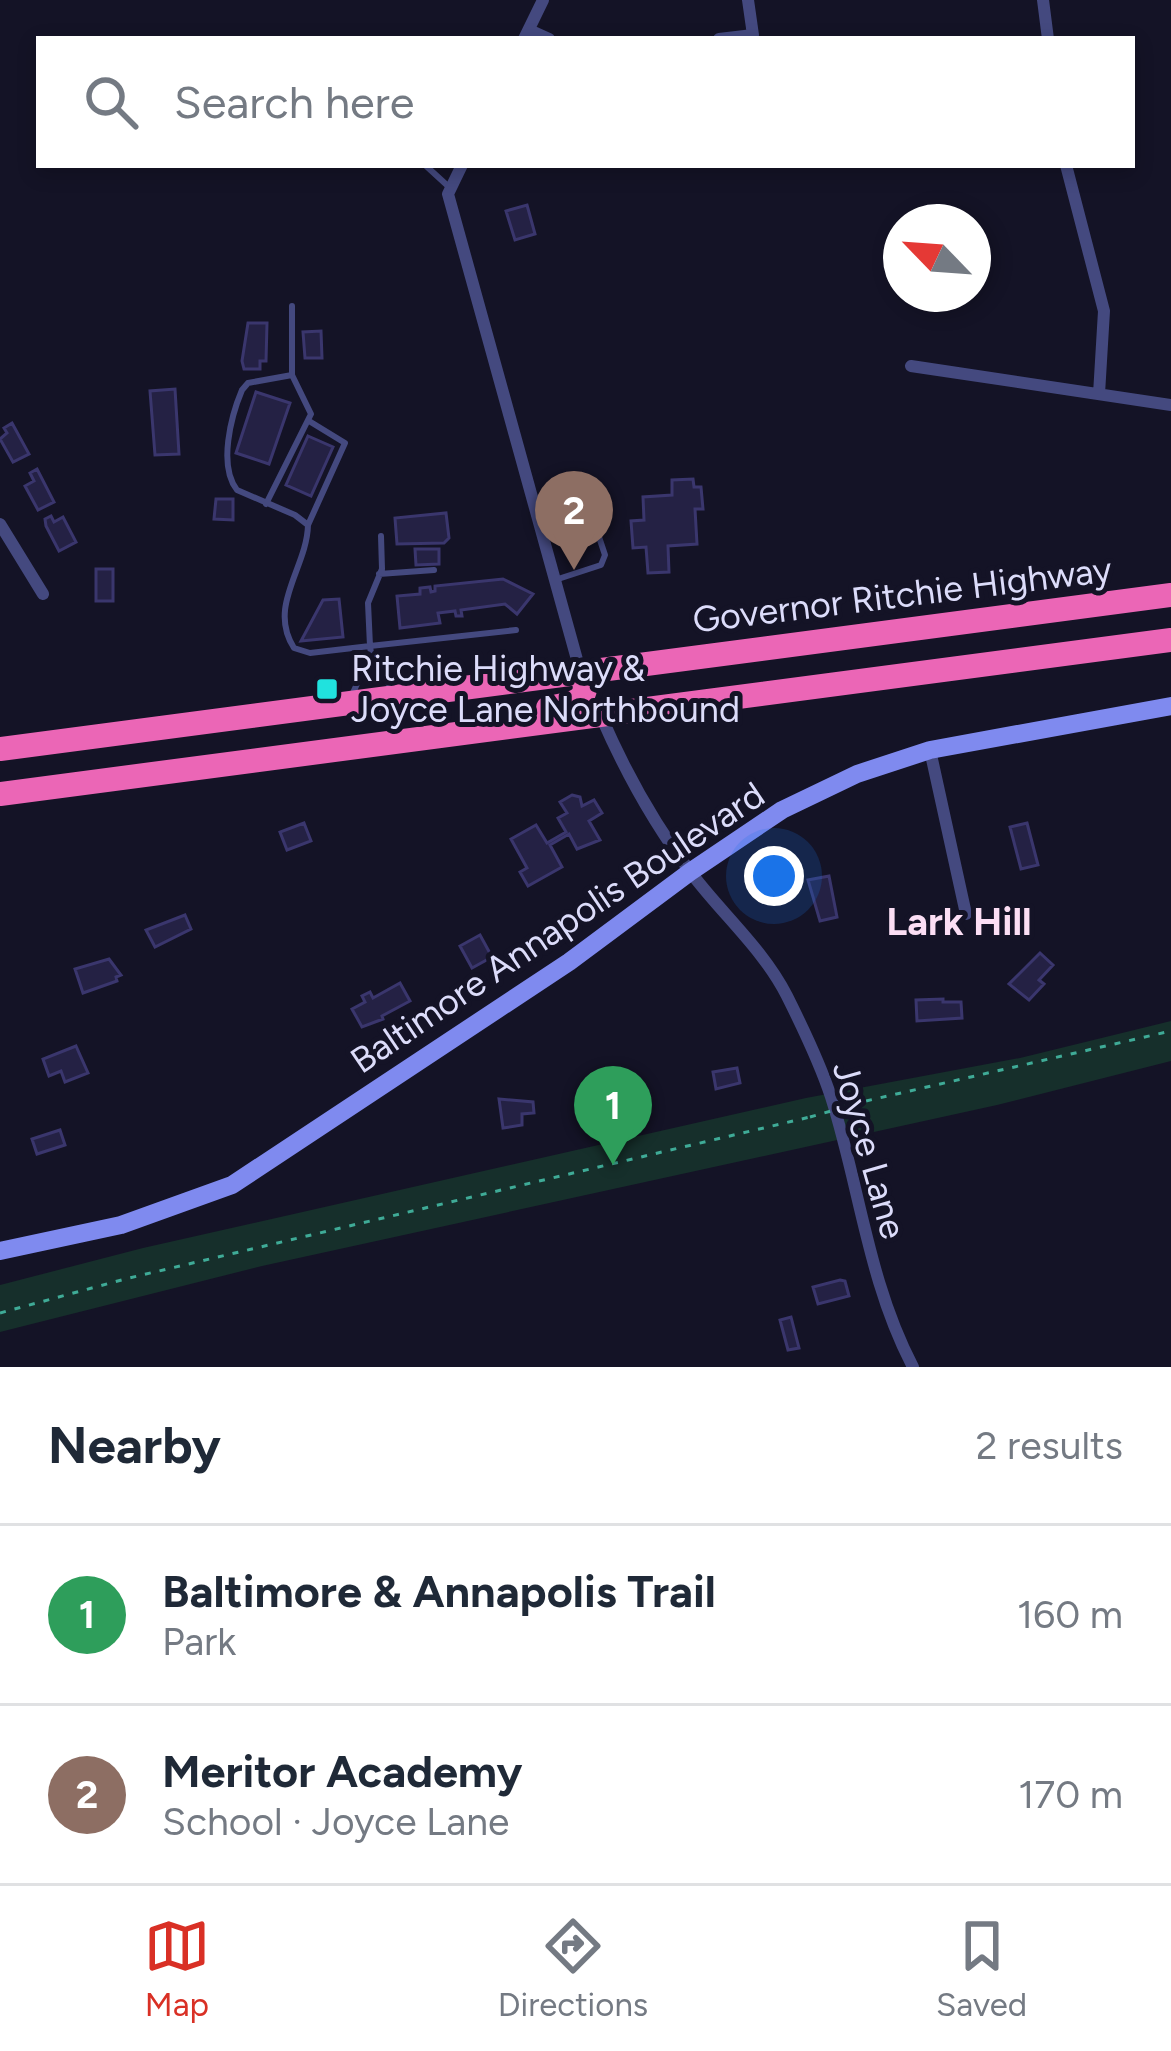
<!DOCTYPE html>
<html lang="en">
<head>
<meta charset="utf-8">
<style>
	body { margin:0; font-family:Figtree,sans-serif; background:#f6f6f7; color:#1f2937 }
	.compass { position:absolute; left:883px; top:204px; width:108px; height:108px; border-radius:50%; background:#fff; box-shadow:0 6px 18px #0003; rotate:295deg }
	.you { position:absolute; left:774px; top:876px; width:42px; height:42px; margin:-30px; border:9px solid #fff; border-radius:50%; background:#1a73e8; box-shadow:0 0 0 18px #1a73e833 }
	.badge { display:grid; place-items:center; width:78px; height:78px; border-radius:50%; background:#d93025; color:#fff; font-size:39px; font-weight:700 }
	.pin { position:absolute; translate:-50% -99px; filter:drop-shadow(0 3px 6px #0008) }
	.pin::after { content:''; position:absolute; top:63px; width:42px; height:36px; background:inherit; clip-path:polygon(0 0,100% 0,50% 100%) }
	.list { margin:0; padding:0; list-style:none }
	h2 { display:flex; justify-content:space-between; align-items:center; height:156px; margin:0; padding:0 48px; font-size:51px }
	h2 small { font-size:39px; font-weight:400; color:#747a83 }
	.list li { display:grid; grid-template-columns:78px 1fr auto; gap:36px; align-items:center; box-sizing:border-box; height:180px; padding:0 48px; border-top:3px solid #e0e1e3 }
	.list b { display:block; font-size:45px; white-space:nowrap }
	.list p { margin:0; font-size:39px; white-space:nowrap; color:#747a83 }
	.list em { font-size:39px; font-style:normal; color:#747a83 }
	.icon { flex:none; width:66px; height:66px; fill:none; stroke:currentColor; stroke-width:2; stroke-linecap:round; stroke-linejoin:round }
	.map { position:relative; flex:none; width:1171px; height:1367px; overflow:hidden }
	.search { position:absolute; background:#fff; box-shadow:0 6px 18px #0003; left:36px; right:36px; top:36px; height:132px; display:flex; align-items:center; gap:30px; box-sizing:border-box; padding:0 42px; border-radius:0px; color:#747a83; font-size:45px }
	.sheet { height:516px; background:#fff }
	nav { display:flex; justify-content:space-around; align-items:center; box-sizing:border-box; height:168px; border-top:3px solid #e0e1e3; background:#fff; font-size:33px; color:#747a83 }
	nav a { display:grid; justify-items:center; gap:6px }
	nav .on { color:#d93025 }
	.map>svg:first-child { display:block }
	.green { fill:#162f2b }
	.building { fill:#242144; stroke:#3a366d; stroke-width:3 }
	.lines { fill:none; stroke-linecap:round; stroke-linejoin:round }
	.path { stroke:#3fab97; stroke-width:3; stroke-dasharray:6 9; stroke-linecap:butt }
	.lane { stroke:#44497f; stroke-width:6 }
	.street { stroke:#44497f; stroke-width:12 }
	.secondary { stroke:#7f8aef; stroke-width:18 }
	.highway { stroke:#eb66b6; stroke-width:24 }
	.path-bridge { stroke:#3fab97; stroke-width:3; stroke-dasharray:6 9; stroke-linecap:butt }
	.poi-dot { fill:#20e2de; stroke:#141326; stroke-width:4.5 }
	.labels { text-anchor:middle; stroke-width:10; stroke-linejoin:round; paint-order:stroke }
	.street-label { font-size:36px; fill:#dcdcfa; stroke:#141326 }
	.poi-label { font-size:36px; fill:#dcdcfa; stroke:#141326; text-anchor:start }
	.neighbourhood-label { font-size:39px; font-weight:bold; fill:#fbdef4; stroke:#141326 }
</style>
</head>
<body>
<div class="map">
<svg width="1171" height="1367" viewBox="0 0 1171 1367">
	<rect width="100%" height="100%" fill="#141326"/>
	<path class="green" d="M1171 1021V1061L997 1105 262 1266 0 1332V1285L4 1284 143 1248 806 1098 1020 1058Z"/>
	<path class="building" d="M527 205 535 234 515 240 506 211Z
		M248 323H267L266 361H260V369H244L242 361Z
		M321 331 322 358H305L303 332Z
		M175 389 179 454 155 455 150 391Z
		M256 392 290 403 269 464 236 453Z
		M12 423 29 454 13 462 0 439 7 433 4 428Z
		M308 436 333 447 311 496 286 485Z
		M37 469 54 502 38 510 25 486 34 481 30 473Z
		M693 479 694 487H701L703 509H695L697 544 668 546 669 572 648 573 646 547 633 548 631 521 644 520 643 497 672 495V480Z
		M216 499H233V520L214 519Z
		M446 513 449 538 444 543 397 544 395 518Z
		M51 516 54 522 63 517 76 542 59 551 46 526 45 519Z
		M415 549H439V564L416 565Z
		M96 569H113V601H96Z
		M503 579 533 594 517 614 505 604 461 610 462 616H456L455 611 438 613 440 623 400 628 397 596 420 594V588L430 587 431 592 435 591V586Z
		M339 599 343 637 301 641 323 600Z
		M572 795 580 797 582 806 594 800 602 813 589 821 600 840 577 849 569 834 550 845 562 867 528 886 520 872 527 868 511 839 536 825 547 843 566 832 558 818 567 813 560 802Z
		M304 823 311 841 287 850 280 832Z
		M1027 823 1038 865 1021 869 1010 827Z
		M829 876 837 917 820 921 808 880Z
		M185 915 191 929 155 947 146 930Z
		M480 935 492 957 472 968 460 946Z
		M1040 953 1053 965 1039 980 1044 984 1029 1000 1009 984Z
		M109 959 121 975 116 977 117 981 83 993 75 969Z
		M400 983 410 1001 382 1016 383 1019 362 1027 352 1009 365 1002 362 996 370 992 373 998Z
		M943 999V1002H961L962 1018 917 1021 916 1000Z
		M76 1046 88 1073 65 1082 61 1071 49 1076 43 1059Z
		M737 1068 740 1083 716 1089 713 1072Z
		M499 1099 533 1102 534 1113 522 1114V1125L503 1128Z
		M60 1130 65 1145 37 1154 32 1139Z
		M840 1280 845 1281 849 1296 818 1304 813 1287Z
		M791 1317 799 1348 788 1350 780 1320Z"/>
	<g class="lines">
		<path class="path" d="M866 1101 1171 1031
			M0 1313 125 1279 810 1117"/>
		<path class="lane" d="M425 165 449 187
			M292 375 248 383 242 390C231 416 218 466 237 490L295 515 308 525C307 568 267 606 294 648L310 653 370 646 368 603 382 569 381 536
			M266 504 311 414 292 375V306
			M540 518 584 506 591 513 605 555 601 565 555 580
			M308 525 345 443 309 421
			M379 574 434 570
			M371 653 393 691
			M352 695 371 653 370 646 516 630"/>
		<path class="street" d="M1043 0 1048 39
			M529 30 549 39
			M524 39 543 0
			M719 39 753 35 748 0
			M462 165 448 194 581 674
			M1066 165 1104 311 1099 394
			M911 366 1171 405
			M0 524 43 594
			M601 716C624 769 656 827 692 874 723 915 763 949 787 996 803 1028 820 1063 831 1097 860 1188 868 1281 913 1367
			M930 750 966 914"/>
		<path class="secondary" d="M0 1251 121 1225 232 1185 569 962 690 872 782 810 857 774 930 750 1171 706"/>
		<path class="highway" d="M548 708C571 704 594 702 581 674
			M0 749 1171 595
			M0 794 1171 640"/>
		<path class="path-bridge" d="M810 1117 866 1101"/>
	</g>
	<rect class="poi-dot" x="315" y="677" width="24" height="24" rx="6"/>
	<g class="labels">
		<g class="street-label">
			<text transform="translate(902 594) rotate(-7)" y="13">Governor Ritchie Highway</text>
			<text transform="translate(557 927) rotate(-34)" y="13">Baltimore Annapolis Boulevard</text>
			<text transform="translate(870 1150) rotate(74)" y="13">Joyce Lane</text>
		</g>
		<g class="poi-label">
			<text x="351" y="681">Ritchie Highway &amp;<tspan x="351" dy="41">Joyce Lane Northbound</tspan></text>
		</g>
		<g class="neighbourhood-label">
			<text x="959" y="935">Lark Hill</text>
		</g>
	</g>
</svg>
<svg class="compass" viewBox="-18 -18 36 36"><path d="M0-13l5 13h-10z" fill="#e53935"/><path d="M0 13l5-13h-10z" fill="#747a83"/></svg>
<div class="you"></div>
<div class="pin badge" style="left:613px;top:1165px;background:#2e9e5b">1</div>
<div class="pin badge" style="left:574px;top:570px;background:#8d6e63">2</div>
<div class="search"><svg class="icon" aria-label="search" viewBox="0 0 24 24"><circle cx="10" cy="10" r="6"/><path d="M15 15l6 6"/></svg>Search here</div>
</div>
<section class="sheet">
<h2>Nearby<small>2 results</small></h2>
<ul class="list">
<li><span class="badge" style="background:#2e9e5b">1</span><div><b>Baltimore &amp; Annapolis Trail</b><p>Park</p></div><em>160 m</em></li>
<li><span class="badge" style="background:#8d6e63">2</span><div><b>Meritor Academy</b><p>School · Joyce Lane</p></div><em>170 m</em></li>
</ul>
</section>
<nav>
<a class="on"><svg class="icon" aria-label="map" viewBox="0 0 24 24"><path d="M3 6l6-2 6 2 6-2v14l-6 2-6-2-6 2zM9 4v14M15 6v14"/></svg>Map</a>
<a><svg class="icon" aria-label="directions" viewBox="0 0 24 24"><path d="M12 3l9 9-9 9-9-9zM9 14v-3h6M13 9l2 2-2 2"/></svg>Directions</a>
<a><svg class="icon" aria-label="saved" viewBox="0 0 24 24"><path d="M7 4h10v16l-5-4-5 4z"/></svg>Saved</a>
</nav>
</body>
</html>
